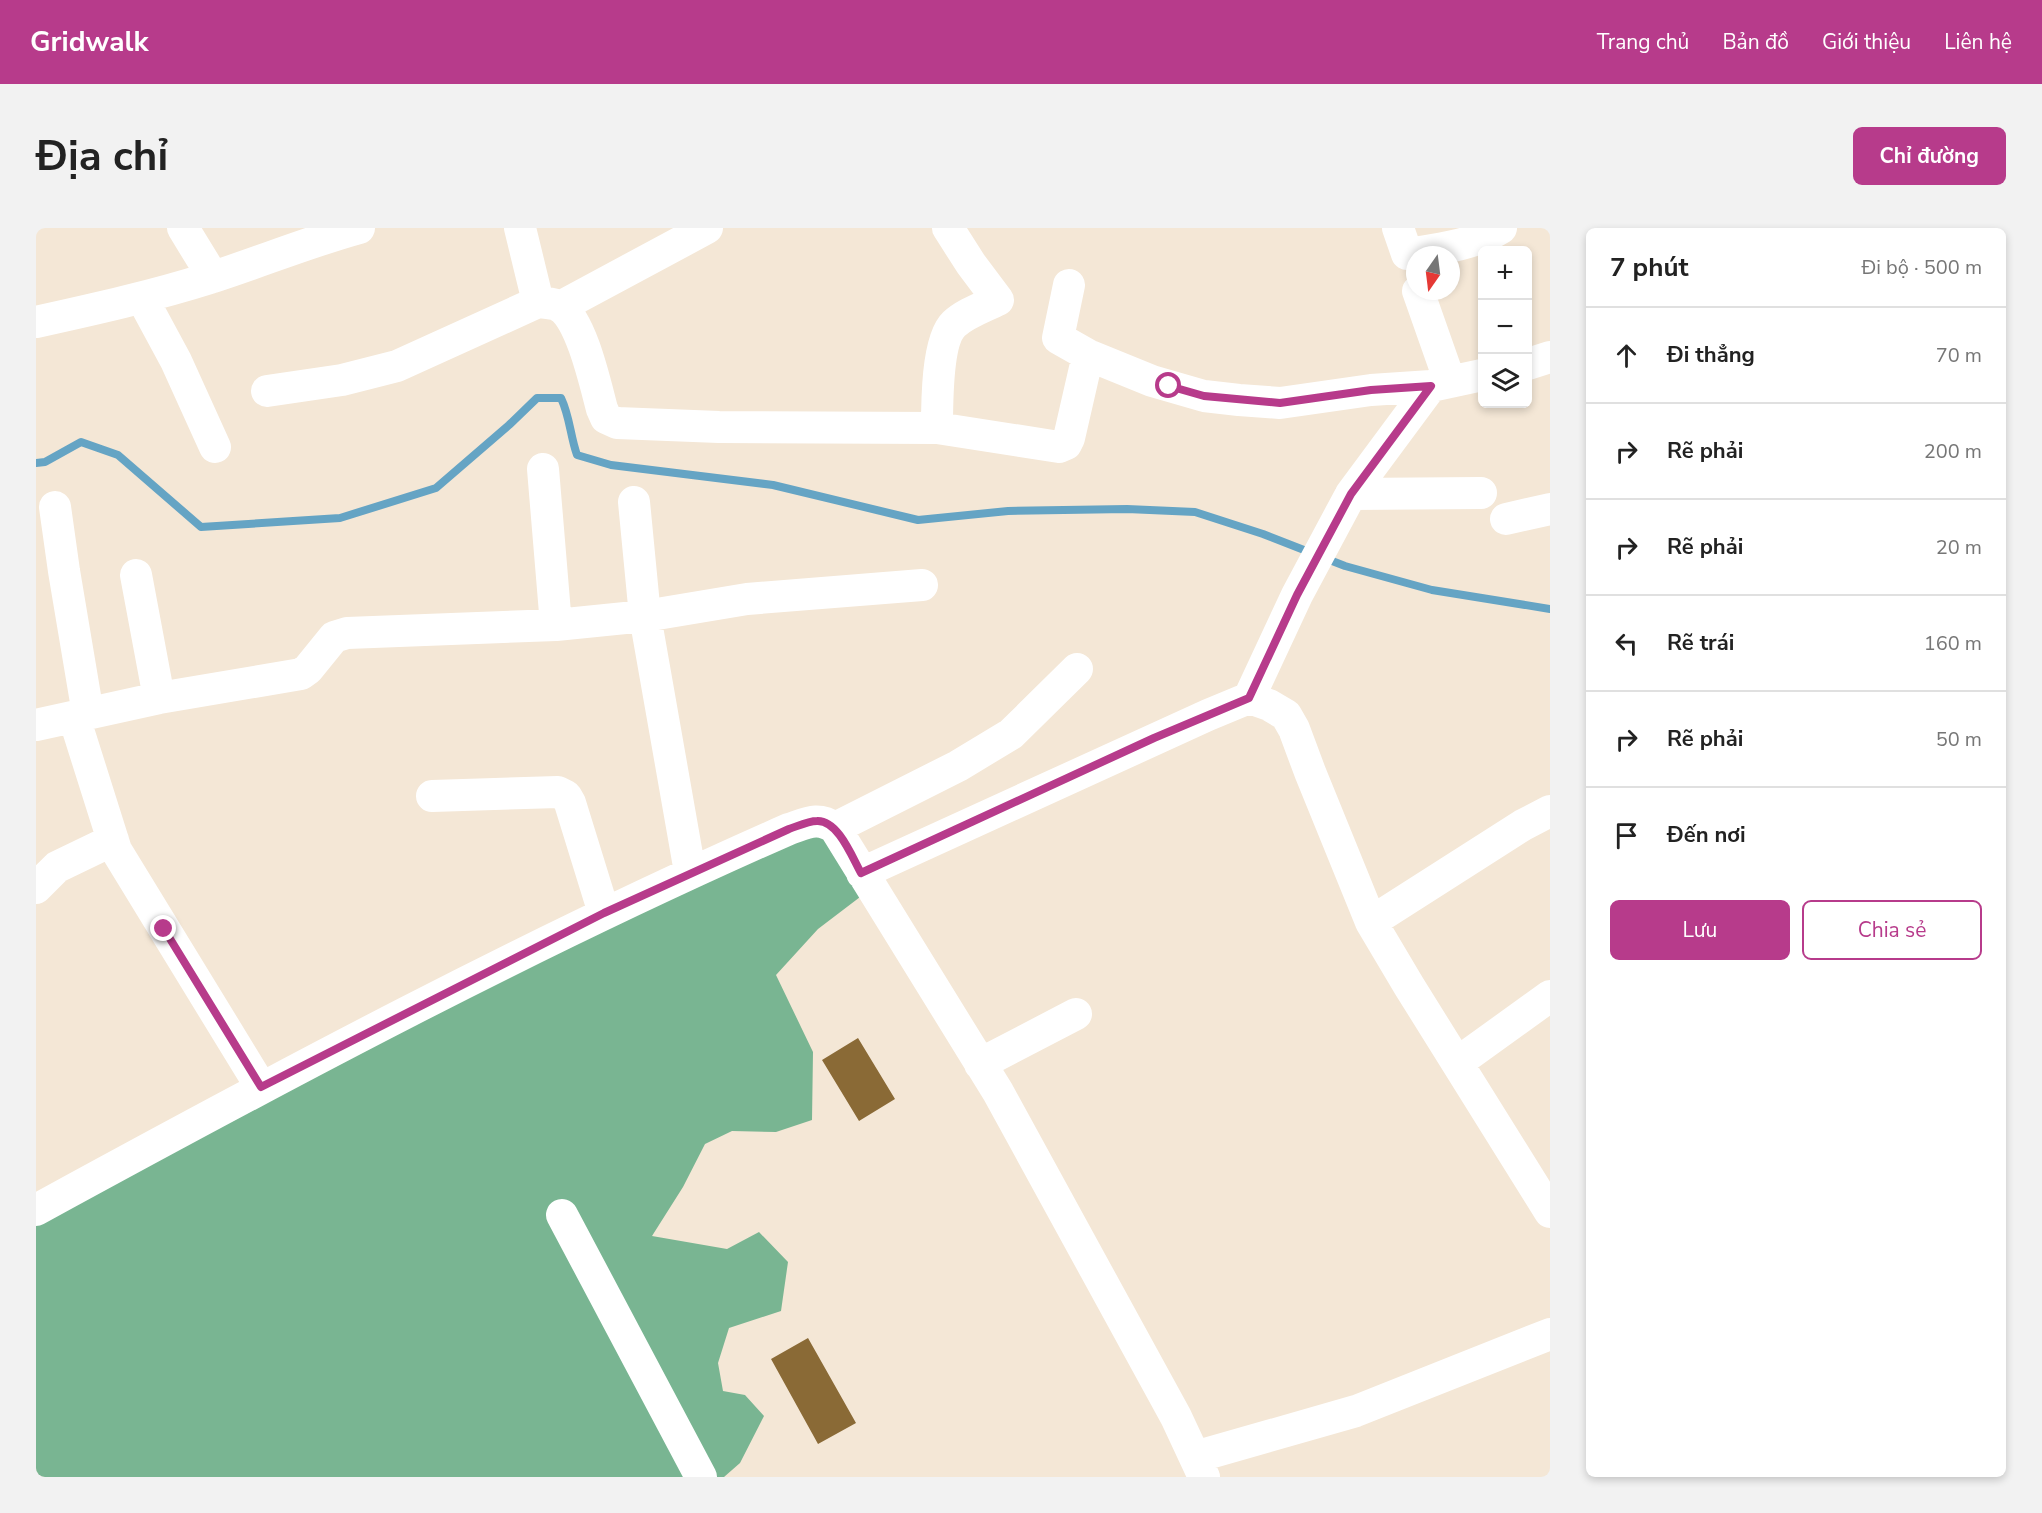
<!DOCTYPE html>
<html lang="vi">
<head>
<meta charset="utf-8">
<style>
	body { margin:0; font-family:"Nunito Sans",sans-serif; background:#f2f2f2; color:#222 }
	.controls { position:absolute; right:18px; top:18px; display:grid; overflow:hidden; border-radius:9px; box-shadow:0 3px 9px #0003 }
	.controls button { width:54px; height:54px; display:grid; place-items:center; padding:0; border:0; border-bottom:2px solid #e0e0e0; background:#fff; color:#222; font:30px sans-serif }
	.compass { position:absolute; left:1370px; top:18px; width:54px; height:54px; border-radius:50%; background:#fff; box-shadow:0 3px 9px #0003; rotate:194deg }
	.stop { position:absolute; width:18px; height:18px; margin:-14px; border:4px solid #b73b8b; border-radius:50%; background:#fff }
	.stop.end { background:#b73b8b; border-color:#fff; box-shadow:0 2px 6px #0008 }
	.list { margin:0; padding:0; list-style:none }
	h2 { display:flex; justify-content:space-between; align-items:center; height:78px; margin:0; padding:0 24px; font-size:26px }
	h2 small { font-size:20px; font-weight:400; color:#767676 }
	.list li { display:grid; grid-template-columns:39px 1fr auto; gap:18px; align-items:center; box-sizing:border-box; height:96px; padding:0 24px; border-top:2px solid #e0e0e0 }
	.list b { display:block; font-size:22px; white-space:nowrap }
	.list em { font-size:20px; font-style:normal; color:#767676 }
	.actions { display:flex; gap:12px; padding:18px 24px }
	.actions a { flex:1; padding:14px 0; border:2px solid #b73b8b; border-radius:9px; text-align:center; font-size:21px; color:#b73b8b }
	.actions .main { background:#b73b8b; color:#fff }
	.icon { flex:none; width:33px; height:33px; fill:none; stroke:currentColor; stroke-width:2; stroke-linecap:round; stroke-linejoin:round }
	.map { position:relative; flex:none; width:1514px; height:1249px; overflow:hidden; border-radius:9px }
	header { display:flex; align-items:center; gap:36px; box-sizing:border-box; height:84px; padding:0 30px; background:#b73b8b; color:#fff }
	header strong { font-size:28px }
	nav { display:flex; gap:33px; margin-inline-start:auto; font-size:21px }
	.intro { display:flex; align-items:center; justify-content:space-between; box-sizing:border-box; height:144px; padding:0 36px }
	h1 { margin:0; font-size:42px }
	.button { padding:15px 27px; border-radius:9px; background:#b73b8b; color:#fff; font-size:21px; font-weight:700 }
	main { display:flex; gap:36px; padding:0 36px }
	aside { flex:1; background:#fff; border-radius:9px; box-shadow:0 3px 9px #0003 }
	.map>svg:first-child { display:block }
	.forest { fill:#79b592 }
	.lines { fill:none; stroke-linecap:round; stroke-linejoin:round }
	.stream { stroke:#65a4c4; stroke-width:8 }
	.building { fill:#8a6a36 }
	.minor { stroke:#fff; stroke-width:32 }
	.route { stroke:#b73b8b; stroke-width:8 }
</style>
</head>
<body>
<header>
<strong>Gridwalk</strong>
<nav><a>Trang chủ</a><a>Bản đồ</a><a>Giới thiệu</a><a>Liên hệ</a></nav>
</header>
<div class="intro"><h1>Địa chỉ</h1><a class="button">Chỉ đường</a></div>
<main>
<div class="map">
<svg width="1514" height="1249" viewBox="0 0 1514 1249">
	<rect width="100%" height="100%" fill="#f4e7d6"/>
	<path class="forest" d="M786 602 828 666 782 701 740 747 777 824 776 892 740 904 696 903 669 916 647 959 616 1008 691 1021 723 1004 752 1034 745 1083 693 1100 682 1135 687 1163 709 1167 728 1188 704 1235 688 1249H0V993L572 694Z"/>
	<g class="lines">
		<path class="stream" d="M0 235 9 234 45 214 82 227 165 299 304 290 400 260 473 197 501 170H525C534 189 534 207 541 227L575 237 737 257 882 292 972 283 1091 281 1159 284 1227 306 1309 338 1396 362 1514 381"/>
	</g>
	<path class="building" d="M822 810 859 871 823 893 786 832Z
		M772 1110 820 1195 782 1216 735 1131Z"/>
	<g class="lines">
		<path class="minor" d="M147 0 177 49
			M912 0 935 36 962 72C948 79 930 85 918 96 901 112 901 177 901 200L1023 219 1030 216 1033 210 1052 127
			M1362 0 1371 26C1403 21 1437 17 1465 0
			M1033 57 1022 110 1052 127 1116 153 1168 168 1203 172 1244 175 1335 162 1395 158 1446 147
			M1382 63 1414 154
			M106 70 140 133 179 219
			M502 74C509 75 519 75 525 79 546 95 559 155 566 181L570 190 581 195 683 199 901 200
			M524 79 671 0
			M0 94C59 81 117 68 174 50 224 34 272 14 323 0
			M1492 136 1514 129
			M231 163 306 152 361 138 502 74 484 0
			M507 241 520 397
			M1315 266 1445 265
			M598 274 609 388 654 644
			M19 279 28 343 52 486
			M1470 291 1514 281
			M100 347 123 470
			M1213 470 1261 367 1315 266 1395 158
			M38 489 80 622 225 859
			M0 497 123 470 265 446 272 441 298 409 311 405 520 397 609 388 711 371 886 357
			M396 568 522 564 530 568 534 575 568 685
			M799 600 922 538 975 506 1041 441
			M826 645 1172 487 1213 470 1233 477 1250 487 1258 501 1274 544 1335 694 1373 758 1514 984
			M0 660 21 639 77 612
			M1335 694 1487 597 1514 583
			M1421 835 1514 768
			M944 836 1040 786
			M0 982C247 847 496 714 753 601 771 595 782 588 799 600L962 864 1140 1189 1168 1249
			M526 987 665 1249
			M1159 1229 1320 1183 1514 1106"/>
	</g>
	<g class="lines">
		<path class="route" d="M128 701 225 859 568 685 753 601C762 598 772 593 781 593 802 592 816 629 825 645L1118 510 1213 470 1261 367 1315 266 1395 158 1335 162 1244 175 1168 168 1133 158"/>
	</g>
</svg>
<div class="controls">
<button>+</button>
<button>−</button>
<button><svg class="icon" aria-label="layers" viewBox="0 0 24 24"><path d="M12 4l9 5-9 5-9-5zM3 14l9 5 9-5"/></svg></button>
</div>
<svg class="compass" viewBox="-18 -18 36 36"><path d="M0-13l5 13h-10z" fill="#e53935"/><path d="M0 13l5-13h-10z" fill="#767676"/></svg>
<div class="stop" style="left:1133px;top:158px"></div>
<div class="stop end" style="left:128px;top:701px"></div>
</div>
<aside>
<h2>7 phút<small>Đi bộ · 500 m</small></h2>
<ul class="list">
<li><svg class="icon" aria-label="ahead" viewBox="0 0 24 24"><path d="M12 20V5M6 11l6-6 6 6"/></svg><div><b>Đi thẳng</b></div><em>70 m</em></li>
<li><svg class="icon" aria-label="right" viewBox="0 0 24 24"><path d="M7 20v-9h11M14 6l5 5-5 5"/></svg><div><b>Rẽ phải</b></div><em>200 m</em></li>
<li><svg class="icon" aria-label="right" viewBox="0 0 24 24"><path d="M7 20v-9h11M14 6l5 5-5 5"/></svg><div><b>Rẽ phải</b></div><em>20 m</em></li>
<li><svg class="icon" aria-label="left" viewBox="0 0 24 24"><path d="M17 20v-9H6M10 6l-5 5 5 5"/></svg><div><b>Rẽ trái</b></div><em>160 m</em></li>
<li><svg class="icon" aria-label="right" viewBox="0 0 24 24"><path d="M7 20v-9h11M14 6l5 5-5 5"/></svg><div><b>Rẽ phải</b></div><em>50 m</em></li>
<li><svg class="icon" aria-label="arrive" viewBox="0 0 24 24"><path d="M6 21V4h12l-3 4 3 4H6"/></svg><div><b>Đến nơi</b></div></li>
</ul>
<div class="actions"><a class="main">Lưu</a><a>Chia sẻ</a></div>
</aside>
</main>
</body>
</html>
